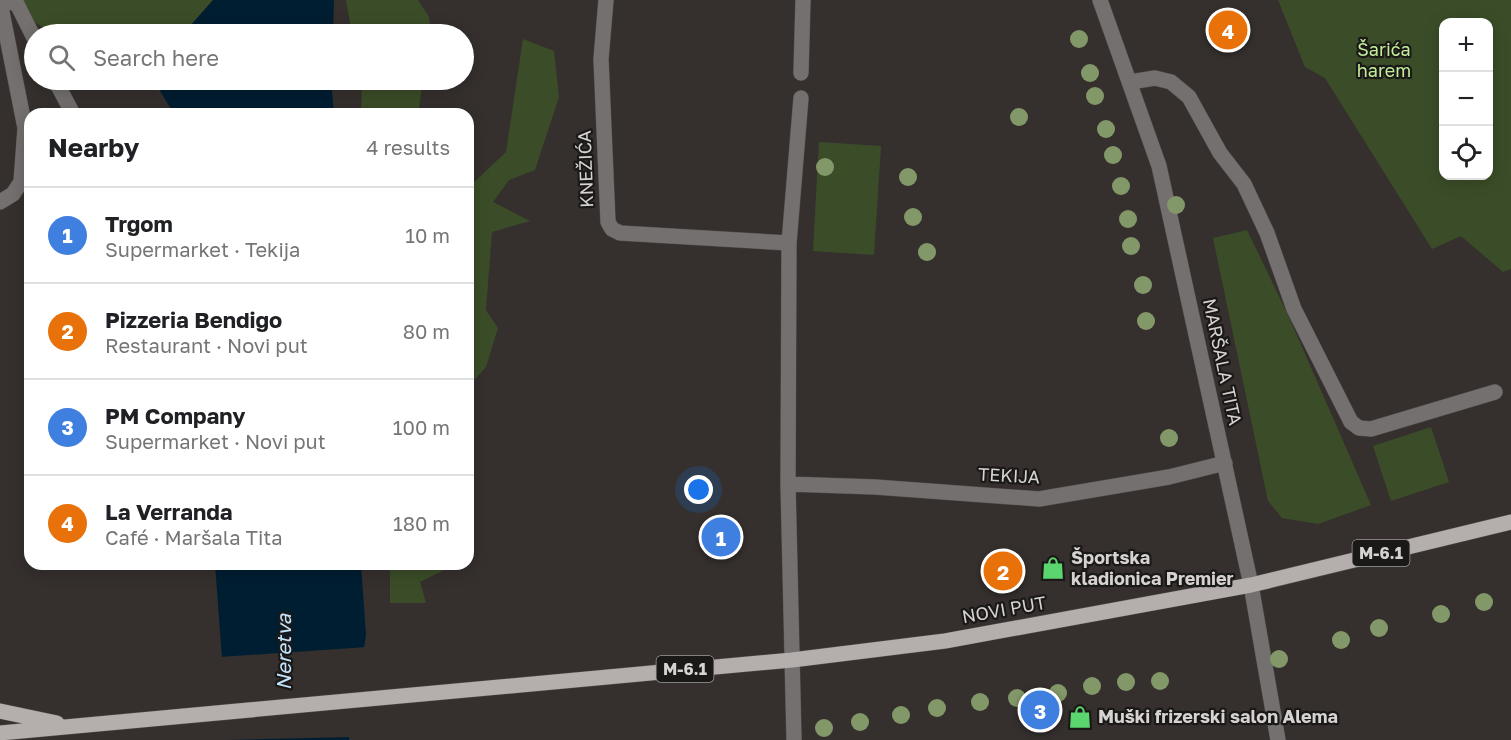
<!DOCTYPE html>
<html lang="en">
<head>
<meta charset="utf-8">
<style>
	body { margin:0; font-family:"Golos Text",sans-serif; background:#f6f6f6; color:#202124 }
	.controls { position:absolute; right:18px; top:18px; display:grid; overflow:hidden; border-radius:12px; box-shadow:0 3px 15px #0003 }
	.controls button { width:54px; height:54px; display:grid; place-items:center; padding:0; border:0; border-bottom:2px solid #e0e0e0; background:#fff; color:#202124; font:30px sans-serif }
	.you { position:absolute; left:699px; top:490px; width:21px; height:21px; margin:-15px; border:4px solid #fff; border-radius:50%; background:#1a73e8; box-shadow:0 0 0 9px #1a73e833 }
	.badge { display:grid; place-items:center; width:39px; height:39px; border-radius:50%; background:#111827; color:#fff; font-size:20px; font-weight:700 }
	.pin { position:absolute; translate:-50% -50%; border:3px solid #fff; box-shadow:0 2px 6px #0006 }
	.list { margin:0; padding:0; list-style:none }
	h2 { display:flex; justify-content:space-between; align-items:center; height:78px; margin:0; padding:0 24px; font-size:26px }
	h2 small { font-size:20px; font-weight:400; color:#757577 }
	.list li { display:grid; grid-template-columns:39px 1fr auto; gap:18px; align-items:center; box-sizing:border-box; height:96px; padding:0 24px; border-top:2px solid #e0e0e0 }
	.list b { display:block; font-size:22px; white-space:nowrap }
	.list p { margin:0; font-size:20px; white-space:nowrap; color:#757577 }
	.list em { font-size:20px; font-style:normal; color:#757577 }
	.icon { flex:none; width:33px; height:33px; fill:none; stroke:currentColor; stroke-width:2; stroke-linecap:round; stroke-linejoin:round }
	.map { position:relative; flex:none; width:1511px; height:740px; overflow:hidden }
	.search { position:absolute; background:#fff; box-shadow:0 3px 15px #0003; left:24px; top:24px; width:450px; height:66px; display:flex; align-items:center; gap:15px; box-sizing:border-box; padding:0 21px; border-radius:33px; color:#757577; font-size:22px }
	.panel { position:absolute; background:#fff; box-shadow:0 3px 15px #0003; left:24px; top:108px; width:450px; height:462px; border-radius:18px }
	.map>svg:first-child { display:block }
	.green { fill:#3b4d28; fill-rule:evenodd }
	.water { fill:#001e32 }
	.pier { fill:#35302e }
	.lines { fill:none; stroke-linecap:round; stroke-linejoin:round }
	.minor-casing { stroke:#524d4b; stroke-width:16 }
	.major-casing { stroke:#524d4b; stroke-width:16 }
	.minor { stroke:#73706f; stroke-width:15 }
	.major { stroke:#b4aeac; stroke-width:15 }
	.tree { fill:#839869 }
	.labels { text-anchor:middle; stroke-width:4.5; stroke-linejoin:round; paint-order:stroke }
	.shield { fill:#1b1918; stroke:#9e9a9a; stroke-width:1.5 }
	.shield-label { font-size:16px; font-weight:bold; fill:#d6d2d1 }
	.park-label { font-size:18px; fill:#c2ed99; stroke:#1b1918 }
	.street-label { font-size:18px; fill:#d6d2d1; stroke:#1b1918 }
	.poi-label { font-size:18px; font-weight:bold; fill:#d6d2d1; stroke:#1b1918; text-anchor:start }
	.water-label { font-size:20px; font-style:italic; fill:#c3e4fc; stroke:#1b1918 }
</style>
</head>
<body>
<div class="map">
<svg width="1511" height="740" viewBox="0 0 1511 740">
	<rect width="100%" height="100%" fill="#35302e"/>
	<path class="green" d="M1 0H213L183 34H53Z
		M346 0H418L429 17 431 34H352Z
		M1278 0H1511V269L1503 272 1461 236 1432 249 1325 78 1305 67ZM1444 22H1488V176H1444Z
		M523 39 554 51 559 97 535 170 509 180 493 202 530 221 492 232 486 310 498 328 486 367 468 387V188L506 152Z
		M131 80H165L160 91Z
		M362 80H423L418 114H361Z
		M819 142 881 146 874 255 813 251Z
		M1247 230 1288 315 1371 505 1318 524 1282 518 1268 501 1213 238Z
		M1431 427 1449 482 1391 501 1373 446Z
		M390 564H456L420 582 426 603H390Z"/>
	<path class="water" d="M213 0H334L333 34H183Z
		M165 80H331L334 114H174L160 91Z
		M215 564H361L366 635 349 740H228Z"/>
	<path class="pier" d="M367 647 353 737 225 740 219 657Z"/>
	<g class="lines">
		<g class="minor-casing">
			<path id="minor" d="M2 0 17 4 34 38
				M606 0 601 59 608 222 612 229 620 233 789 243
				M1100 0 1159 166 1251 585 1278 740
				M0 2 25 128 21 182 13 194 0 202
				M801 73 803 0
				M55 80 73 114
				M1130 82 1155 78 1171 82 1189 97 1220 153 1244 184 1267 233 1294 309 1351 422 1359 428 1371 429 1495 392
				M788 484 875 487 1039 499 1169 477 1225 463
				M794 740 788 484 789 243 801 98"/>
		</g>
		<g class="major-casing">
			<path id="major" d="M0 711 57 723
				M0 733 792 660 945 641 1251 585 1511 522"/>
		</g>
		<use href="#minor" class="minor"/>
		<use href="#major" class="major"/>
	</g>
	<g class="tree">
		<circle cx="1079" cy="39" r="9"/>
		<circle cx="1090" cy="73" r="9"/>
		<circle cx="1095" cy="96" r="9"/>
		<circle cx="1019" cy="117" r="9"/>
		<circle cx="1106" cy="129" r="9"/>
		<circle cx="1113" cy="155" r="9"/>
		<circle cx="825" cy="167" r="9"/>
		<circle cx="908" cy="177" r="9"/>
		<circle cx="1121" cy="186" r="9"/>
		<circle cx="1176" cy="205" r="9"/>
		<circle cx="913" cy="217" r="9"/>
		<circle cx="1128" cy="219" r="9"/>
		<circle cx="1131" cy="246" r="9"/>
		<circle cx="927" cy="252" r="9"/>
		<circle cx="1143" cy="285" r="9"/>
		<circle cx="1146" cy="321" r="9"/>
		<circle cx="1169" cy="438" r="9"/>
		<circle cx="1484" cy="602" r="9"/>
		<circle cx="1441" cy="614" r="9"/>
		<circle cx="1379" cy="628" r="9"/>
		<circle cx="1341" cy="640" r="9"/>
		<circle cx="1279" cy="659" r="9"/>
		<circle cx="1160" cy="681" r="9"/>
		<circle cx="1126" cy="682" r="9"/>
		<circle cx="1092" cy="686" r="9"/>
		<circle cx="1058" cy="693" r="9"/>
		<circle cx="1017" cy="698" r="9"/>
		<circle cx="980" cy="702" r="9"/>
		<circle cx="937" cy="708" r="9"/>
		<circle cx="901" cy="715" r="9"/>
		<circle cx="860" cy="722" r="9"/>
		<circle cx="824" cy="728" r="9"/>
	</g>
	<defs>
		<g id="shop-bare" transform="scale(1.8)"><path d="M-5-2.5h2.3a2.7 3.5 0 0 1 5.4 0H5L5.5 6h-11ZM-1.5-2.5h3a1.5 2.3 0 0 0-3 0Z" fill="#5bd56e" stroke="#1b1918" stroke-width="2.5" paint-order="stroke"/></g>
	</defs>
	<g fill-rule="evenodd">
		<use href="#shop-bare" x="1053" y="568"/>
		<use href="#shop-bare" x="1080" y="717"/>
	</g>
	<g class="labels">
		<g class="shield">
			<rect x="1352.5" y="540" width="57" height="26" rx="4.5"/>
			<rect x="656.5" y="656" width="57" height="26" rx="4.5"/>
		</g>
		<g class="shield-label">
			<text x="1381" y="559">M-6.1</text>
			<text x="685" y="675">M-6.1</text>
		</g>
		<g class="park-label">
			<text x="1384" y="56">Šarića<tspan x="1384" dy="21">harem</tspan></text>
		</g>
		<g class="street-label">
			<text transform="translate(586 169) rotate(-92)" y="6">KNEŽIĆA</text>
			<text transform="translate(1222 362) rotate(78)" y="6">MARŠALA TITA</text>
			<text transform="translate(1009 476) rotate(3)" y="6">TEKIJA</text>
			<text transform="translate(1004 610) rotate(-10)" y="6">NOVI PUT</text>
		</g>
		<g class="poi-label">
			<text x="1071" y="564">Športska<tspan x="1071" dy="21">kladionica Premier</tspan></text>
			<text x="1098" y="723">Muški frizerski salon Alema</text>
		</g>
		<g class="water-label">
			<text transform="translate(284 652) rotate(-90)" y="7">Neretva</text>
		</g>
	</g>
</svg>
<div class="controls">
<button>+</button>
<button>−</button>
<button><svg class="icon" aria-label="locate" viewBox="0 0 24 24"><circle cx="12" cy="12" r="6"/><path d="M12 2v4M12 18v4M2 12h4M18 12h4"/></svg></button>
</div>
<div class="you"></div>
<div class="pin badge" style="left:721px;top:537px;background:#3f7fe0">1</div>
<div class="pin badge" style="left:1003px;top:571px;background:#e8710a">2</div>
<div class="pin badge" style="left:1040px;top:710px;background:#3f7fe0">3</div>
<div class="pin badge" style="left:1228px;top:30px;background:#e8710a">4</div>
<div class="search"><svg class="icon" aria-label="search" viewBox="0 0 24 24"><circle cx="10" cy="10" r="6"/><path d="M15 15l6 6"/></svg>Search here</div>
<section class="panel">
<h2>Nearby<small>4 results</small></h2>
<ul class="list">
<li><span class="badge" style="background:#3f7fe0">1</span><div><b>Trgom</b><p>Supermarket · Tekija</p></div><em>10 m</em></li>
<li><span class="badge" style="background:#e8710a">2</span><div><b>Pizzeria Bendigo</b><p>Restaurant · Novi put</p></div><em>80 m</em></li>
<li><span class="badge" style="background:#3f7fe0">3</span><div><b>PM Company</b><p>Supermarket · Novi put</p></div><em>100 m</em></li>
<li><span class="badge" style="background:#e8710a">4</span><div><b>La Verranda</b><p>Café · Maršala Tita</p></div><em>180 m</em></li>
</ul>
</section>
</div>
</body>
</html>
